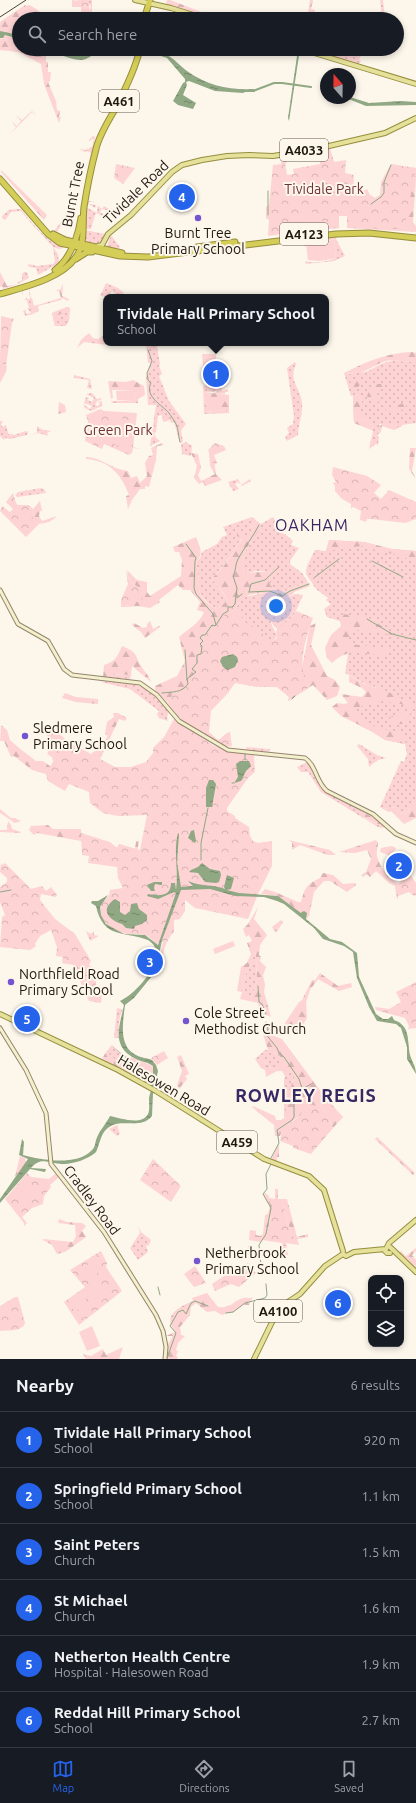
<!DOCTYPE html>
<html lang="en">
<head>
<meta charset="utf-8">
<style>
	body { margin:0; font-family:Ubuntu,sans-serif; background:#242831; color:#f1f3f6 }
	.controls { position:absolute; right:12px; bottom:12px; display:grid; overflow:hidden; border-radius:8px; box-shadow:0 2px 6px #0003 }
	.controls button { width:36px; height:36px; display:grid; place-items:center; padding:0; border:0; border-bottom:1px solid #363941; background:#171b24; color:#f1f3f6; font:20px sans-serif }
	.compass { position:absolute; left:320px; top:68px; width:36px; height:36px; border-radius:50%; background:#171b24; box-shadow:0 2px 6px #0003; rotate:340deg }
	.you { position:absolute; left:276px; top:606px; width:14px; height:14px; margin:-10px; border:3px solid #fff; border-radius:50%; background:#1a73e8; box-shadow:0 0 0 6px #1a73e833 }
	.badge { display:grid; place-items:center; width:26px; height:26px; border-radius:50%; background:#2563eb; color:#fff; font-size:13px; font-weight:700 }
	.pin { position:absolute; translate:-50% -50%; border:2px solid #fff; box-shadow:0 1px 4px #0006 }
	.popup { position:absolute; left:103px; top:294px; width:226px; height:52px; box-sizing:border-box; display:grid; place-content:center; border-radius:8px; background:#171b24; filter:drop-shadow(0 1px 3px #0005); font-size:13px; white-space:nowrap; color:#9ea1a6 }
	.popup b { font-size:15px; color:#f1f3f6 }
	.popup::after { content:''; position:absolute; left:50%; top:100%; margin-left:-8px; border:8px solid transparent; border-top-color:#171b24 }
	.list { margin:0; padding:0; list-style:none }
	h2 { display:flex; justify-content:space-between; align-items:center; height:52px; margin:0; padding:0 16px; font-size:17px }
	h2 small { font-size:13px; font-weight:400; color:#9ea1a6 }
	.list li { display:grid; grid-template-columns:26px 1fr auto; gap:12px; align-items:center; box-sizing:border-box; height:56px; padding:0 16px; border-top:1px solid #363941 }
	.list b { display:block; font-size:15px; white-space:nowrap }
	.list p { margin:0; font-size:13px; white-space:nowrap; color:#9ea1a6 }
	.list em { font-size:13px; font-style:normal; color:#9ea1a6 }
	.icon { flex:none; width:22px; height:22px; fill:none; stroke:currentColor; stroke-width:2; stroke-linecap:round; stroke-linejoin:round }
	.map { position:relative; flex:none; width:416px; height:1359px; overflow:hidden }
	.search { position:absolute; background:#171b24; box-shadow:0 2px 6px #0003; left:12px; right:12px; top:12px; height:44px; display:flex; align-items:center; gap:10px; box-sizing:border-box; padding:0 14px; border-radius:22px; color:#9ea1a6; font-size:15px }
	.sheet { height:388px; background:#171b24 }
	nav { display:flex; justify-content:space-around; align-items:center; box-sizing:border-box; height:56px; border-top:1px solid #363941; background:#171b24; font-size:11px; color:#9ea1a6 }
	nav a { display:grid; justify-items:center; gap:2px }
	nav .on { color:#2563eb }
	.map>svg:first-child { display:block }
	.grass { fill:url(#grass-dots) }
	.forest { fill:url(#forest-firs); fill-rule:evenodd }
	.park { fill:url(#park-crowns) }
	.garden { fill:#fdd3d3 }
	.water { fill:url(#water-ripples) }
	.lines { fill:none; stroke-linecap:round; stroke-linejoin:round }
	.stream { stroke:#90a883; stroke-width:1 }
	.canal { stroke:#90a883; stroke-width:2 }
	.secondary-casing { stroke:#96856d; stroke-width:5 }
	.primary-casing { stroke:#958e3e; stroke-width:6 }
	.highway-casing { stroke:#958e3e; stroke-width:7 }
	.secondary { stroke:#f2f0cd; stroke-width:3 }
	.primary { stroke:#e5e19a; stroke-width:4 }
	.highway { stroke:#d4cd57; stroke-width:5 }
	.tram { stroke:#494239; stroke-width:1 }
	.poi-dot { fill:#7555cf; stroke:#fdf6eb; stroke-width:1.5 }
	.labels { text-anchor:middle; stroke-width:4; stroke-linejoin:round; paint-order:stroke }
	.shield { fill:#fdf6eb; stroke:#625b51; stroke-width:1 }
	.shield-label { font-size:13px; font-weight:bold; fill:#1f180f }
	.park-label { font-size:14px; fill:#713236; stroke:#fdf6eb }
	.street-label { font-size:14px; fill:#1f180f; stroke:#fdf6eb }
	.poi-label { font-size:14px; fill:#1f180f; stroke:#fdf6eb; text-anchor:start }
	.quarter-label { font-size:16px; letter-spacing:1px; fill:#362863; stroke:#fdf6eb }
	.district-label { font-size:18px; font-weight:bold; letter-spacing:1px; fill:#362863; stroke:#fdf6eb }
</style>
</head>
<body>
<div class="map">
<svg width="416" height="1359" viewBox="0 0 416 1359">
	<defs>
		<pattern id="grass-dots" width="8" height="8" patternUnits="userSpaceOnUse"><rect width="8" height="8" fill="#fdd3d3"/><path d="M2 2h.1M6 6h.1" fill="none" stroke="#d8b4b4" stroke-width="1.8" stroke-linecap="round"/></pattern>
		<pattern id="forest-firs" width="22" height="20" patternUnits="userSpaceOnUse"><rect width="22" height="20" fill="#fdd3d3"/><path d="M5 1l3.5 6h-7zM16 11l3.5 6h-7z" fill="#d8b4b4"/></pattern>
		<pattern id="park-crowns" width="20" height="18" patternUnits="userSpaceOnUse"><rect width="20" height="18" fill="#fdd3d3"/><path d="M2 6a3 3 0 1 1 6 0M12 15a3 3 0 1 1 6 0" fill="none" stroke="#d8b4b4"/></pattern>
		<pattern id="water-ripples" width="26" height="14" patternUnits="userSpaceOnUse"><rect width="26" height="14" fill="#90a883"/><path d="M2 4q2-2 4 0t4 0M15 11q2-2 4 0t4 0" fill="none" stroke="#75886a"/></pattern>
	</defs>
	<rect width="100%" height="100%" fill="#fdf6eb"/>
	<path class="grass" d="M74 0H92V19H56L55 16 74 17 75 13 77 16V13H82L87 14 90 13 91 6 88 3Z
		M380 0H383L385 19H382Z
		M68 49 74 50 73 51 70 49 69 52 77 54V49L84 52 86 49 85 51 89 53 88 49 94 52C84 55 76 56 67 52Z
		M322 49 333 50 332 53 333 55 339 56 341 54 340 51 361 55 359 60H361L360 63 357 65 327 55Z
		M32 111 36 115 32 112 9 135 16 127 11 121 17 126 21 121 15 115 22 120Z
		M93 136H94L95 138 88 170 91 153 87 151 85 152 75 147 79 149 87 150V148L89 149 90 147H92L94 140 92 139 90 141H88Z
		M87 201 96 202H89V204L96 205 95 208 88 204 86 207 97 213 98 202V206L102 209 104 206 114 212 102 209 100 212 106 216 105 218 97 213 95 215 91 229H86C86 219 85 210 87 201Z
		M17 209H21C32 223 46 242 64 247L63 248 59 249 53 247C44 236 31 224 21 211L11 212 5 220 3 219 2 216 9 210Z
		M64 215 80 216 79 218 77 216 68 217V220L65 219 57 232 63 236 64 235 67 237 69 236 67 239 56 233 49 226 54 231 65 217Z
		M85 230 105 234 101 244 85 242Z
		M111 235 120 247 117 249 108 248 107 246Z
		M336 239 345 256 334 261 306 264 305 261C314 264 329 261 336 258L334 240 306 243V246H304V243Z
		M53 247 58 254 59 263 38 275 36 268 29 267 28 264 37 266 53 264 55 262Z
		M24 272H27L29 278 18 284 17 283 22 280V274Z
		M106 283 118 288 124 293 119 297 112 291 110 294 111 297 100 296Z
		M29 286 33 314 25 316 23 311 26 310V314L31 313 27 308H29L27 300H24L26 299V297L27 299H30L29 289 23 290V296L22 290Z
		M67 307 70 308 69 321 66 326H55L52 313Z
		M146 343H159L161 345 157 347 160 364 159 366 162 374 159 376 169 401 186 424 181 430 183 442 180 443 174 422 171 423 170 420 163 422 162 415 158 416 156 432 154 433 156 438 160 441 150 446 156 405H148L146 377 151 363H148Z
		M394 360 402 362 416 361V423L402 425 400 428 399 426 380 424 378 430 381 432 377 435 379 437 378 445 376 444 369 449 373 431 371 430 373 428 369 422 363 419 360 409 362 402 358 394 351 396 344 373 348 371V374L368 371 381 364Z
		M295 362 296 364C288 382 300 386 302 403 303 414 298 425 298 435L287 441 285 437 289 433 287 428 293 424 294 416 287 368Z
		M74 375 90 379 92 389 87 388 89 380 74 378Z
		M207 385 209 392 218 389 221 392H225V394L215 393 217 390 214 392H204L205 412 229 410V413L204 414 203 386Z
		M92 393 97 399 101 398V400L97 401 95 405 98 406 100 403 98 402 102 401V406L91 411 85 408 83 404 90 409 92 406 84 403 86 397 89 398 88 400 92 402 94 398 86 394Z
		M0 421H3L1 425 3 427 6 425 8 433 12 436 11 433 14 435 26 431 28 432 27 435 10 439 5 438 4 440 0 436Z
		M37 426 43 430 51 431 47 433 48 436 39 433 30 435 37 433Z
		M186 442 192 446 191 456 182 454 181 444Z
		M238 479 241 485 250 479 251 481 242 486 238 482 235 484 239 489 233 491 228 482Z
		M41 488 45 490 46 493 17 497 15 495 18 492Z
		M252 517 257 521 250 528 254 531 249 538 244 535C235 548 223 569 212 578 216 585 226 595 227 601L217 609C190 592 203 587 196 562L200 558 202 552 217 544 222 537 227 535 223 527Z
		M273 517 283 534H285L293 541 291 545 299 548 290 561V564L302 573 308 582 280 593 270 585 269 579 276 571H256L245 574 242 567 244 554 261 524Z
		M329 540 364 542 392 549 416 551V803L411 806 407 813 402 814 396 807 383 809 380 807 401 761 404 762 407 754 405 744 385 740 371 731 360 726 350 708 352 706 359 707 377 687 369 686 345 673C349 654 349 642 346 623L327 617 324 609 331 604 326 600 328 598 316 589 306 574 307 566 315 550 326 551Z
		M265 593 272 598 285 599 295 594 303 595 294 615 278 630 270 621 277 636 271 644 262 632 246 623 235 609 243 597Z
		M109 674 131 675 130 679 105 677Z
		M101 682C107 681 114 682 120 683 146 684 153 692 169 712L167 717 168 721 159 718 157 714 159 711 130 689Z
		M359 744 377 755 386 758 378 760 376 762H375L369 767 368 759 357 746Z
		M246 747 270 749 269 752 247 751Z
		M307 762 324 790 362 811 361 814C364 819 371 821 376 824L379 821 384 826 383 828 378 827 321 792 308 772H301L297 767Z
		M86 931 91 934 94 931V935L99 936 90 941Z
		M255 952 256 955 257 981 252 996H247L242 984Z
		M117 1008 123 1010C118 1017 119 1029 119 1038H114Z
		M112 1045 127 1060 124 1063 117 1061 106 1052Z
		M273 1049 275 1054 280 1056 282 1068C269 1073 269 1063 262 1060 260 1059 258 1059 255 1059L265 1050Z
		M292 1070 296 1075 292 1082V1088L286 1096V1117L284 1118V1080L285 1076Z
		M117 1125 120 1134 117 1136 109 1129Z
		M138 1226 141 1232 151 1240 149 1245 146 1246 148 1252 138 1260 130 1248 140 1233Z"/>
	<path class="forest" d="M167 0H170L220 19H212L166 4Z
		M310 0H313L311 9 315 10 314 19H307Z
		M25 5 26 6 16 21 19 23V35L0 31V22Z
		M5 35 19 39V49H46V62H48V72H51L50 81 48 82 56 101 57 110 60 111 59 117H61L59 123 44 84 41 64 18 52 0 50V38L2 39Z
		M405 167 416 168C416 187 414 203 413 222L416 226V232L347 228 363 224Z
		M1 170 47 215 44 220 1 172Z
		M338 236 336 239 296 244 300 240Z
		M0 272 7 286 18 284 3 289 2 286 0 287Z
		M62 285H63L62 296 69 299 68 301 62 298 61 300 38 306 39 311 33 314 30 298H32L34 306 61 298 59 291H55L61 289Z
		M67 307 70 308V312L56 315 57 326H55L52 313Z
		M106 328 107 345 84 342 77 348 81 340 89 333 93 338 98 339 103 336Z
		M412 352 416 353V361C412 361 407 362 403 362 400 362 397 360 394 360 377 360 366 376 348 373V371L352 369C373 359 389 353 412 352Z
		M349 378 356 381 362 380V383L354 391Z
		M133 380 144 386 145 395 138 399V403H112L111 401 135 400 134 390H112L113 398 111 399 108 381 126 382Z
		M378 384H382L383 388 378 391 377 397 381 399V402H375L367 396 371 387Z
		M204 392 229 395V410L205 412Z
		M358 394 362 402 361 409 363 419 369 422 373 428 371 430 354 423C353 412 353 405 353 395Z
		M59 402 65 405 66 412 58 414Z
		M403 403 406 404V408L397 412H386L385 410Z
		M382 424 399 426V428L394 430 382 426 381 432 377 429Z
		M162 443 164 445 157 446 156 460 149 487 145 486V489H140L132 500 128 509 126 496 129 495C121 474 110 461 86 459V457C101 457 113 470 128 471L131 478 137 476 140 483 147 476 145 463 149 456 153 455 151 448Z
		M410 448H416L412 471 416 479 409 469Z
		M209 451 214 460 216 474 222 480 205 486 203 482 199 484 194 478 197 466 191 453 198 454 201 468 198 475 201 481 215 474 210 466Z
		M40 501 42 511H40L39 516 42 521 57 516C51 523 41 525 33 523L28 505 33 509Z
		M257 521 261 524 260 529C251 542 237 557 245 574 255 571 265 573 275 569L276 571 269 579 270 585 280 593 308 582 310 586 294 592 293 594 285 599 269 598 265 593C250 593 243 595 235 609L246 623 259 629 271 644 302 668 310 626 316 623 311 645 327 676 335 680 340 687 337 696 327 700 313 685 288 701 289 697 277 687H257L237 683 233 684 228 693 195 685 173 692 171 700 167 702 155 690V686L177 676 185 661 179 637C188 629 200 623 204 612L197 610 200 602 190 590H183L178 585 159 600 160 602 150 608 138 606 125 607 133 602H140L141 589 130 582 127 570 137 580 147 582V592L150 596 181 576 182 560 179 552H175L173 547 196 537C200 547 204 554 196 562 203 585 190 595 217 609L227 601C226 593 216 586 212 578 224 569 232 552 242 539L237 536V531L242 532 244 535 249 537 254 531 250 528Z
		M329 540 364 542 392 549 416 551V564L404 557 361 546 326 551Z
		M343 614 369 618 393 633 392 635 372 631 351 630V636L348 638 349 644 386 648 389 649 390 652C386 653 382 656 378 655 359 653 348 648 332 663L327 658 325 648 331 635 341 626 340 621Z
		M150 621 153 629 159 626 160 627 145 638 141 632 132 625 134 623 143 628 147 627V624Z
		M122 646C138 653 133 652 141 666 144 671 149 675 151 682L132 666 131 675 111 674 103 678 104 665C116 661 117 657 122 646Z
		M349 676C356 678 362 684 370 686 381 689 390 690 399 700L410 699 414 706 405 724H392L390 717 406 712 408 708 401 704 381 701 366 706 350 708 357 710V715L376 727 403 734 406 739 405 744 385 740 371 731 341 716 332 707 337 703 344 704 348 703 341 694 362 697 366 692 362 688 349 682Z
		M65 693 76 697 98 699V704L76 702 62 698Z
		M113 713H118L127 718 125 721 119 719 100 759 91 758 92 753 98 749 108 736 105 734 107 722 114 717Z
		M1 725 7 730 10 740 19 748 36 761H43L50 766 59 776 48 779 46 774 32 770 14 756 11 757 4 741H0Z
		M49 730 56 758 53 761 52 757 47 754 49 750 47 745 49 739 46 734Z
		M416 803V818L404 824 391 811 389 812 383 809 396 807 402 814 407 813 411 806Z
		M0 809 11 818H15L21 821 15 823 0 813Z
		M362 811 379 821 380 824H376L362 816 361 814Z
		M8 821 11 825 12 829 21 832 20 833 0 832V830H7Z
		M48 825 53 829H81V833L118 848 119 844 135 849 136 841H139L137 852 90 853 82 845 81 841 37 833 34 835 29 830 31 826Z
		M288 840 330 850 336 855H328L300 845 292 850V842Z
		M376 840 378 843C378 847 376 852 377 856 380 868 388 877 398 884L395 886 389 883 376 871 370 877 367 874 363 877 361 875 366 872 371 859 367 850 355 853 339 852Z
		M323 873 333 875 343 884 355 883 356 885 347 892 330 881H324L314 892 309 916 306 919 303 913H301L278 896 261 894 265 889 275 892 298 902H301C305 887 306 885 320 878Z
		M258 907 254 919 267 935 260 945 259 955 261 957 260 961 266 967 263 975 265 985 264 992 271 1017 260 1012 258 1003 240 999 242 992 237 991 241 967 247 963 251 954 247 943 252 941 249 935 246 937 243 929 248 924ZM255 952 256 955 257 981 252 996H247L242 984Z
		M320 973 338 986 351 983 352 987 339 991 318 979 310 990 306 1002 307 1018 297 1035 286 1026 285 1023 299 1002 302 1000 312 980H315Z
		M268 1023 274 1036 282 1039 325 1097 343 1117 333 1128 321 1104C308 1111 284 1123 280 1136H275L274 1125 252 1107 253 1106 275 1116 276 1120H281L286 1117V1096L291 1088 292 1083 296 1075 292 1070 285 1076 282 1071H277L266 1077 265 1070 261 1068 255 1059C257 1059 260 1059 262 1060 268 1063 269 1073 281 1068L280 1056 275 1054 273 1049 268 1050 261 1028Z
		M106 1052 117 1061 124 1063 127 1060 151 1080 152 1086 102 1059Z
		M181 1055 189 1074 185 1076 187 1079 179 1089 177 1085 182 1071 177 1057Z
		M131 1057 153 1066V1078L129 1060Z
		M377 1137 415 1173 413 1175 375 1139Z
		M279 1143V1157H277V1162L271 1160Z
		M20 1156 25 1158 26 1163 15 1177Z
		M275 1189H278V1199H287L297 1237 308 1234V1237L297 1239 292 1236 283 1205 270 1217C269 1226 268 1236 260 1242L249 1240 250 1230 256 1231V1235L260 1236 263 1234 265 1215 268 1214 270 1206 269 1203 267 1202 263 1194 264 1192 269 1196V1198L275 1199Z
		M59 1219 67 1222 82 1223 86 1226 82 1231 86 1237 65 1252 57 1254 52 1245 43 1240V1239L73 1242 76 1236 75 1225 58 1223Z
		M251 1245 252 1252 259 1251V1255L253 1258 248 1254V1246Z
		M416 1248V1251L412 1255 416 1260V1267L399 1252 401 1251 406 1256Z
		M207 1293 218 1307C231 1309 233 1301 243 1298 247 1297 249 1299 253 1297L249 1305H243L233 1313 231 1312 222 1315 215 1311 207 1312 196 1303 191 1307 190 1315 180 1327 181 1335 185 1336 178 1343 176 1350 178 1351 176 1356 178 1357 177 1359H167L168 1344 173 1336H166L175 1332C162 1315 179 1307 193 1301L192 1298Z
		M123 1347 119 1359H86L83 1354 91 1356 103 1349 106 1355Z"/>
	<path class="park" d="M72 0 89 3 90 13 86 15 82 13 73 14V16H65V15H71L72 12H81V7H72Z
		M30 5 51 19H19V23L16 21 26 6Z
		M330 148 334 162 346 160 345 173 354 175 353 193 361 192 367 189 370 195 375 198 380 195 381 182 391 164 416 168 404 229 347 228V216H339V228L327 229V224L301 227 303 231 268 236 269 220 266 218V207L269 205 273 165 281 164 282 157 285 156 287 163H285L287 175 294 174 293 169 320 164 318 150Z
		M116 164 135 168 123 184 114 178Z
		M1 316 14 319 12 323 6 366 0 363Z
		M203 364H215V372H203Z
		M215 382H222V391L228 389V392H221L218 389 209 392 207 385Z
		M101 409 104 411 137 413 133 447 140 449 133 448 132 453 129 455 104 444 102 449 85 441 88 421 86 415Z
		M215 443 224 446 226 450 214 455 217 463 214 465 208 450Z
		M333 467 367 476 381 485 374 493 381 499 389 490 416 502V519L405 523 371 519H367L366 522 360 520 361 511 353 507 351 509V504L342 499 335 491V486L333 483 336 482 332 475Z
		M13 493 16 503 18 505H28L33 519 42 521 26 537 0 511 2 506 10 512 13 509 6 502Z
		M126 570 130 582 141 589 144 595 141 602H133L125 607H121V600L128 584Z
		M234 604 235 609 246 623 259 629 271 643 277 638 276 631 294 615 296 611 313 618C306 637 295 669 310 687L288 701 289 697 277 687H257L235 683 228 693 211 711 209 732 218 740C223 738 224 733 230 732L232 746C222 749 192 728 183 721 177 716 172 709 167 702L171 700 172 693 186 687 190 677 197 672 193 670V667L196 664 198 654 201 655 202 647 200 645 203 641 200 639 202 635 205 636 212 625 215 626Z
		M174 719 213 745 229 752 254 755 255 772 248 778 227 808V811L235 816V818L249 827 250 836 253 841 258 843 272 841V866L258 894 248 919 195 908 185 900V911L180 919 174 920V932C164 942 162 956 162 970L157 969 163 941 159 942 157 945C153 942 151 937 145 935 139 933 133 935 127 934 113 932 97 920 101 905L109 895 110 890 123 888 118 878 117 867 88 863 89 856 82 855 81 833 110 842 117 848 119 844 140 850 147 815 118 816 103 813 90 803 89 792 69 784 65 791 48 781 46 774 55 758 47 725 49 724 67 741 115 767H131L146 762 153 753V748L164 737Z
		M1 863 2 865 5 863 31 889 42 886 46 891 51 887 57 895 56 897 41 894 40 900 55 919 75 934 91 961 89 965C98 972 96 985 95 995H102L101 1003 89 1001 73 965 62 963 63 957 56 956 57 947 51 930 40 936 35 944 36 946 30 950 0 947 2 917 5 915 0 902V887L7 882V878L0 872Z
		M410 875 416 883V895L414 896 409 892 398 896 397 900 395 886Z
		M281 920 283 922 276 933 272 927Z
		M416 982V1028L408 1029 409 1026 405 1018 376 1010 375 1007 389 1009 401 1002 396 992Z
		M164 1051 168 1058 157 1065 151 1058Z
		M305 1103 317 1106 321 1104 333 1128 311 1154 293 1148V1146L280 1141 282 1129 300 1116Z
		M153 1159 181 1186 171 1202 140 1180Z
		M27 1173 31 1177 49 1179 56 1173 59 1177 50 1185 51 1187 44 1196 43 1204 32 1208 22 1217 27 1223 24 1226V1223L5 1199Z
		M276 1205H283L292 1236 297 1238 299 1245 286 1243 288 1255H285L282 1243 262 1240 268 1230 273 1206Z
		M101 1251 107 1263 106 1267 122 1291 79 1325 64 1302 85 1287 70 1270Z
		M248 1263 256 1273 239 1287 231 1284 215 1291 212 1284 236 1268 239 1270Z
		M195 1266 206 1283 194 1287 184 1274Z
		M15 1297H18L25 1323C22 1332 8 1330 0 1331V1306Z"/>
	<path class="garden" d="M27 9 45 19H21Z
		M309 209 323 221 324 224H327V229L303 231 299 210Z
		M334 240 336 258 320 261 308 260 306 243Z
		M202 354H216V364H203Z
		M0 363 7 366 6 372 0 383Z
		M134 390 135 400H117L116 391Z
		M116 417 132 421 129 429 114 425Z
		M107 426 130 437 124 449 101 437Z
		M392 846 396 848 391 856 380 852 381 848Z
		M233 941 235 946 215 954 213 949Z
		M29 1183 37 1188 26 1204 18 1198Z
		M92 1261 100 1271 93 1276 85 1267Z
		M97 1280 109 1295 100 1302 88 1288Z
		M82 1294 88 1302 75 1312 69 1304Z
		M88 1306 92 1312 83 1318 79 1313Z
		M92 1326 100 1346 87 1351 79 1332Z"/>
	<path class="water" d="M0 31 19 35V39L5 35 3 38H0Z
		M47 49C60 49 67 55 78 56 89 57 95 50 102 49 107 48 113 49 118 49 111 50 104 52 97 53 91 55 88 60 80 60 68 59 58 53 47 49Z
		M126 49C138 49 154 49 165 54 174 58 180 66 187 71 208 86 229 90 254 89L255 92H245L243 93 215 91 189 81 186 82 187 85 183 95 196 103 193 109 178 105 173 101 183 83 185 82V79L167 58 155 54Z
		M298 49H300L289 121 288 118Z
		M350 97 369 103 401 101 416 102V105L366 106 346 98H350Z
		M233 654 237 657 238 660 235 667 228 670 223 667 220 661 222 657Z
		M240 761H249L251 766 246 771 241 781 234 783 238 777 236 764Z
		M209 780H213L216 784 212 807H206V788Z
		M194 830 196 841 195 843 188 838 191 831Z
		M178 833 179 834 177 862 181 887 193 886 188 881C200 887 213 884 225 889L224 887 227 875 234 878 231 889 227 890 239 893 278 896 301 913 304 911 307 913 306 919 330 939 342 942 357 953 359 977 376 1014 383 1019H388L392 1016 394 1020C411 1026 407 1040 410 1055 412 1062 416 1066 416 1074L407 1059V1047L401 1028 396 1024 377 1021 369 1007 357 978 353 952 344 946 323 939 314 928 284 904 277 901 264 897 235 896 210 889 181 890 162 940 157 966 152 976 134 998 125 1005C123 1022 118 1046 136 1055 141 1058 147 1058 152 1060L156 1065 158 1071 153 1093 152 1116C139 1132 117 1114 104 1132 100 1138 99 1146 96 1152 89 1159 73 1164 64 1164 51 1165 42 1155 31 1168L46 1169 45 1172 30 1169 0 1203V1199L28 1159 19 1155 22 1139 24 1142 23 1155C41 1160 76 1166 91 1151 95 1148 95 1144 96 1140 99 1131 106 1124 110 1116 120 1118 142 1126 148 1114 150 1110 149 1103 149 1098 150 1092 153 1088 151 1080L112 1046 153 1078V1066C148 1062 142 1062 136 1059 110 1047 120 1025 124 1005L120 1001C135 995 173 955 148 940 124 931 103 939 96 906L91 903 92 901H98L108 895 100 907 101 915 106 924 124 934 145 935 158 945 176 893 174 892 158 899 147 896 148 894C159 896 171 897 171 883H175L176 890C179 871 173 852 178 833Z
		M202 863 210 869 220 871 221 875 219 882 216 883 205 882 198 873 189 872 191 870 198 867Z
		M154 882H162V885L155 884 154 888 155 891H151L147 885Z
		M115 899 120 902V912L125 915 130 911 131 904 137 903 139 909 147 915V920L142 924 135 926 134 929 126 928 122 924C109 920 99 910 115 899Z"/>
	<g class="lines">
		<path class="stream" d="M371 204 381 197 384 193V182L391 165
			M268 215V191
			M148 350 152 361 147 373 148 380 151 383C144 396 162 405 169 413 171 416 174 420 176 424 179 430 178 436 180 442
			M372 561 403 577
			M315 577 339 559
			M249 592 270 591 282 596 290 591 309 584
			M249 592 251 584 265 580 279 567
			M237 598 242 594
			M367 619 392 634 416 640
			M216 625 223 614 228 611V607H232L235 604 237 588 233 576C236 572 235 564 238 559 244 548 253 537 259 525
			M185 650 187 680
			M162 693C171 692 182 693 188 684L187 679 196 672 192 669 197 663V655L201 654 202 646 200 644 203 641 200 638 202 635H205L212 625 215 626 216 625 213 614 196 594 194 588 195 561 196 558 186 544
			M292 699 295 696
			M245 754V760
			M232 783H234
			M201 860V843L208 808
			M0 892 11 890
			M258 986 259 1002 262 1004 266 1014
			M266 1022 264 1030 265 1033 277 1048 279 1053 284 1057 299 1079 302 1088 294 1101V1117L292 1120 277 1130 279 1143 271 1158
			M266 1024 268 1029 267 1034
			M301 1090 311 1084
			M262 1275 259 1245 266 1234 271 1208 263 1194 267 1189 266 1174 271 1164
			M158 1287 160 1295
			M226 1313 233 1312 245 1303 265 1298 267 1295 266 1284
			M167 1358 176 1333 170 1326 178 1312 183 1310 186 1314 191 1303 195 1301 208 1306"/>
		<path class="canal" d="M253 91 274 83H282L311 87"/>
		<g class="secondary-casing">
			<path id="secondary" d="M0 590 18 624 48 641 64 669 72 675 140 683 157 695 179 721 228 750 305 758C316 765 316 782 327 791L373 814 396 834 416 843
				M0 1028 26 1070 46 1113 51 1164 104 1232 156 1315 163 1331 166 1347 165 1359"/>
		</g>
		<g class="primary-casing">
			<path id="primary" d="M135 0 171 8 206 19
				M301 49 416 84
				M98 246 102 245 108 234 131 215 172 172 182 165 202 160 227 156 249 155 273 156 316 149 385 133 416 118
				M0 1014 118 1070 156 1091 264 1159 309 1176 324 1190 343 1251
				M390 1247 416 1272
				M390 1253H387L385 1251 389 1243 416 1220
				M343 1254 346 1256 354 1252 385 1249
				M254 1359 277 1312 288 1302 300 1294 325 1266 343 1254"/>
		</g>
		<g class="highway-casing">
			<path id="highway" d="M144 19 150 0
				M0 179 48 234 60 243 120 256 148 257 336 234 369 233 416 238
				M53 234 65 240 122 253
				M197 247 235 242
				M76 259 87 252H92
				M55 270C71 258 78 236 81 218
				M0 294C24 287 61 279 76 257 86 243 82 223 84 207 87 188 91 168 96 149 99 136 107 123 114 111 124 92 135 70 140 49"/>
		</g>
		<use href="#secondary" class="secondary"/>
		<use href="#primary" class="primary"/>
		<use href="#highway" class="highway"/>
		<path class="tram" d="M0 17 26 0"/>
	</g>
	<g class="poi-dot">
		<circle cx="198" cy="218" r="4"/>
		<circle cx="25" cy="736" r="4"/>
		<circle cx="11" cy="982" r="4"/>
		<circle cx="186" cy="1021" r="4"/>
		<circle cx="197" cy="1261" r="4"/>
	</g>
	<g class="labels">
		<g class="shield">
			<rect x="99" y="90" width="40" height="22" rx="3"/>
			<rect x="280" y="139" width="48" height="22" rx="3"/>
			<rect x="280" y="223" width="48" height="22" rx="3"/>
			<rect x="217" y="1131" width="40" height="22" rx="3"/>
			<rect x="254" y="1300" width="48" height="22" rx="3"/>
		</g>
		<g class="shield-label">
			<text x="119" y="106">A461</text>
			<text x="304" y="155">A4033</text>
			<text x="304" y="239">A4123</text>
			<text x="237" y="1147">A459</text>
			<text x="278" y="1316">A4100</text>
		</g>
		<g class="park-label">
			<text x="324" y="194">Tividale Park</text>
			<text x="118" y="435">Green Park</text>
		</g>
		<g class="street-label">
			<text transform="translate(136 192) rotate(-44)" y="5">Tividale Road</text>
			<text transform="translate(73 194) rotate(-79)" y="5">Burnt Tree</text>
			<text transform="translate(164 1085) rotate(31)" y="5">Halesowen Road</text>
			<text transform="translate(92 1200) rotate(53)" y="5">Cradley Road</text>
		</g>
		<g class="poi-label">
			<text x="198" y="238" text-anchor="middle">Burnt Tree<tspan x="198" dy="16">Primary School</tspan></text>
			<text x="33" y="733">Sledmere<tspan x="33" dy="16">Primary School</tspan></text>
			<text x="19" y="979">Northfield Road<tspan x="19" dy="16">Primary School</tspan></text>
			<text x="194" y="1018">Cole Street<tspan x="194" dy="16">Methodist Church</tspan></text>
			<text x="205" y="1258">Netherbrook<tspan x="205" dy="16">Primary School</tspan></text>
		</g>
		<g class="quarter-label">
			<text x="312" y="531">OAKHAM</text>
		</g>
		<g class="district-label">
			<text x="306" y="1102">ROWLEY REGIS</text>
		</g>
	</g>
</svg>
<div class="controls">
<button><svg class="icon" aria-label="locate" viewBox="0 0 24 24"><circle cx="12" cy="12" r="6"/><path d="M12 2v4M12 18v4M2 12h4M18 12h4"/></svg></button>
<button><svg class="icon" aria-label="layers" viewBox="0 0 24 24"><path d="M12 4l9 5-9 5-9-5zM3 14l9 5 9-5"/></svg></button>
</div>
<svg class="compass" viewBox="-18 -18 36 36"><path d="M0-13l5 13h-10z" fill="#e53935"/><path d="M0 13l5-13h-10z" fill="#9ea1a6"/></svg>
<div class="you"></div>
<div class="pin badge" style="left:216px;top:374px">1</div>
<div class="popup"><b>Tividale Hall Primary School</b>School</div>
<div class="pin badge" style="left:399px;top:866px">2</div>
<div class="pin badge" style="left:150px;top:962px">3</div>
<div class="pin badge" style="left:182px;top:197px">4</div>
<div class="pin badge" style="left:27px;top:1019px">5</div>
<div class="pin badge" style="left:338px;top:1303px">6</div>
<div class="search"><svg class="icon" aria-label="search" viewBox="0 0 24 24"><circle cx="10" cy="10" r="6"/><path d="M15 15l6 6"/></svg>Search here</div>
</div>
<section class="sheet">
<h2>Nearby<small>6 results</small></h2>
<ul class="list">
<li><span class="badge">1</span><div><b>Tividale Hall Primary School</b><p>School</p></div><em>920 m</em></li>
<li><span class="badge">2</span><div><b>Springfield Primary School</b><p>School</p></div><em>1.1 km</em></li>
<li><span class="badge">3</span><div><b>Saint Peters</b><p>Church</p></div><em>1.5 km</em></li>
<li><span class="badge">4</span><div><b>St Michael</b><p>Church</p></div><em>1.6 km</em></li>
<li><span class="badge">5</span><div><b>Netherton Health Centre</b><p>Hospital · Halesowen Road</p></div><em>1.9 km</em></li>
<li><span class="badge">6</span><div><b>Reddal Hill Primary School</b><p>School</p></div><em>2.7 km</em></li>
</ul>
</section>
<nav>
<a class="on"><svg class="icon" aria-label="map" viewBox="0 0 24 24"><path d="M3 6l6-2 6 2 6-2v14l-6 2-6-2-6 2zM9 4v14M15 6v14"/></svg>Map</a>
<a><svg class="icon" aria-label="directions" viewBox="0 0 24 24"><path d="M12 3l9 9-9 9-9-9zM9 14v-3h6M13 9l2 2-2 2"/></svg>Directions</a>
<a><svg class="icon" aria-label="saved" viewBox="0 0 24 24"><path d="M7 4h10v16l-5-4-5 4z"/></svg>Saved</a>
</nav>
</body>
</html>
